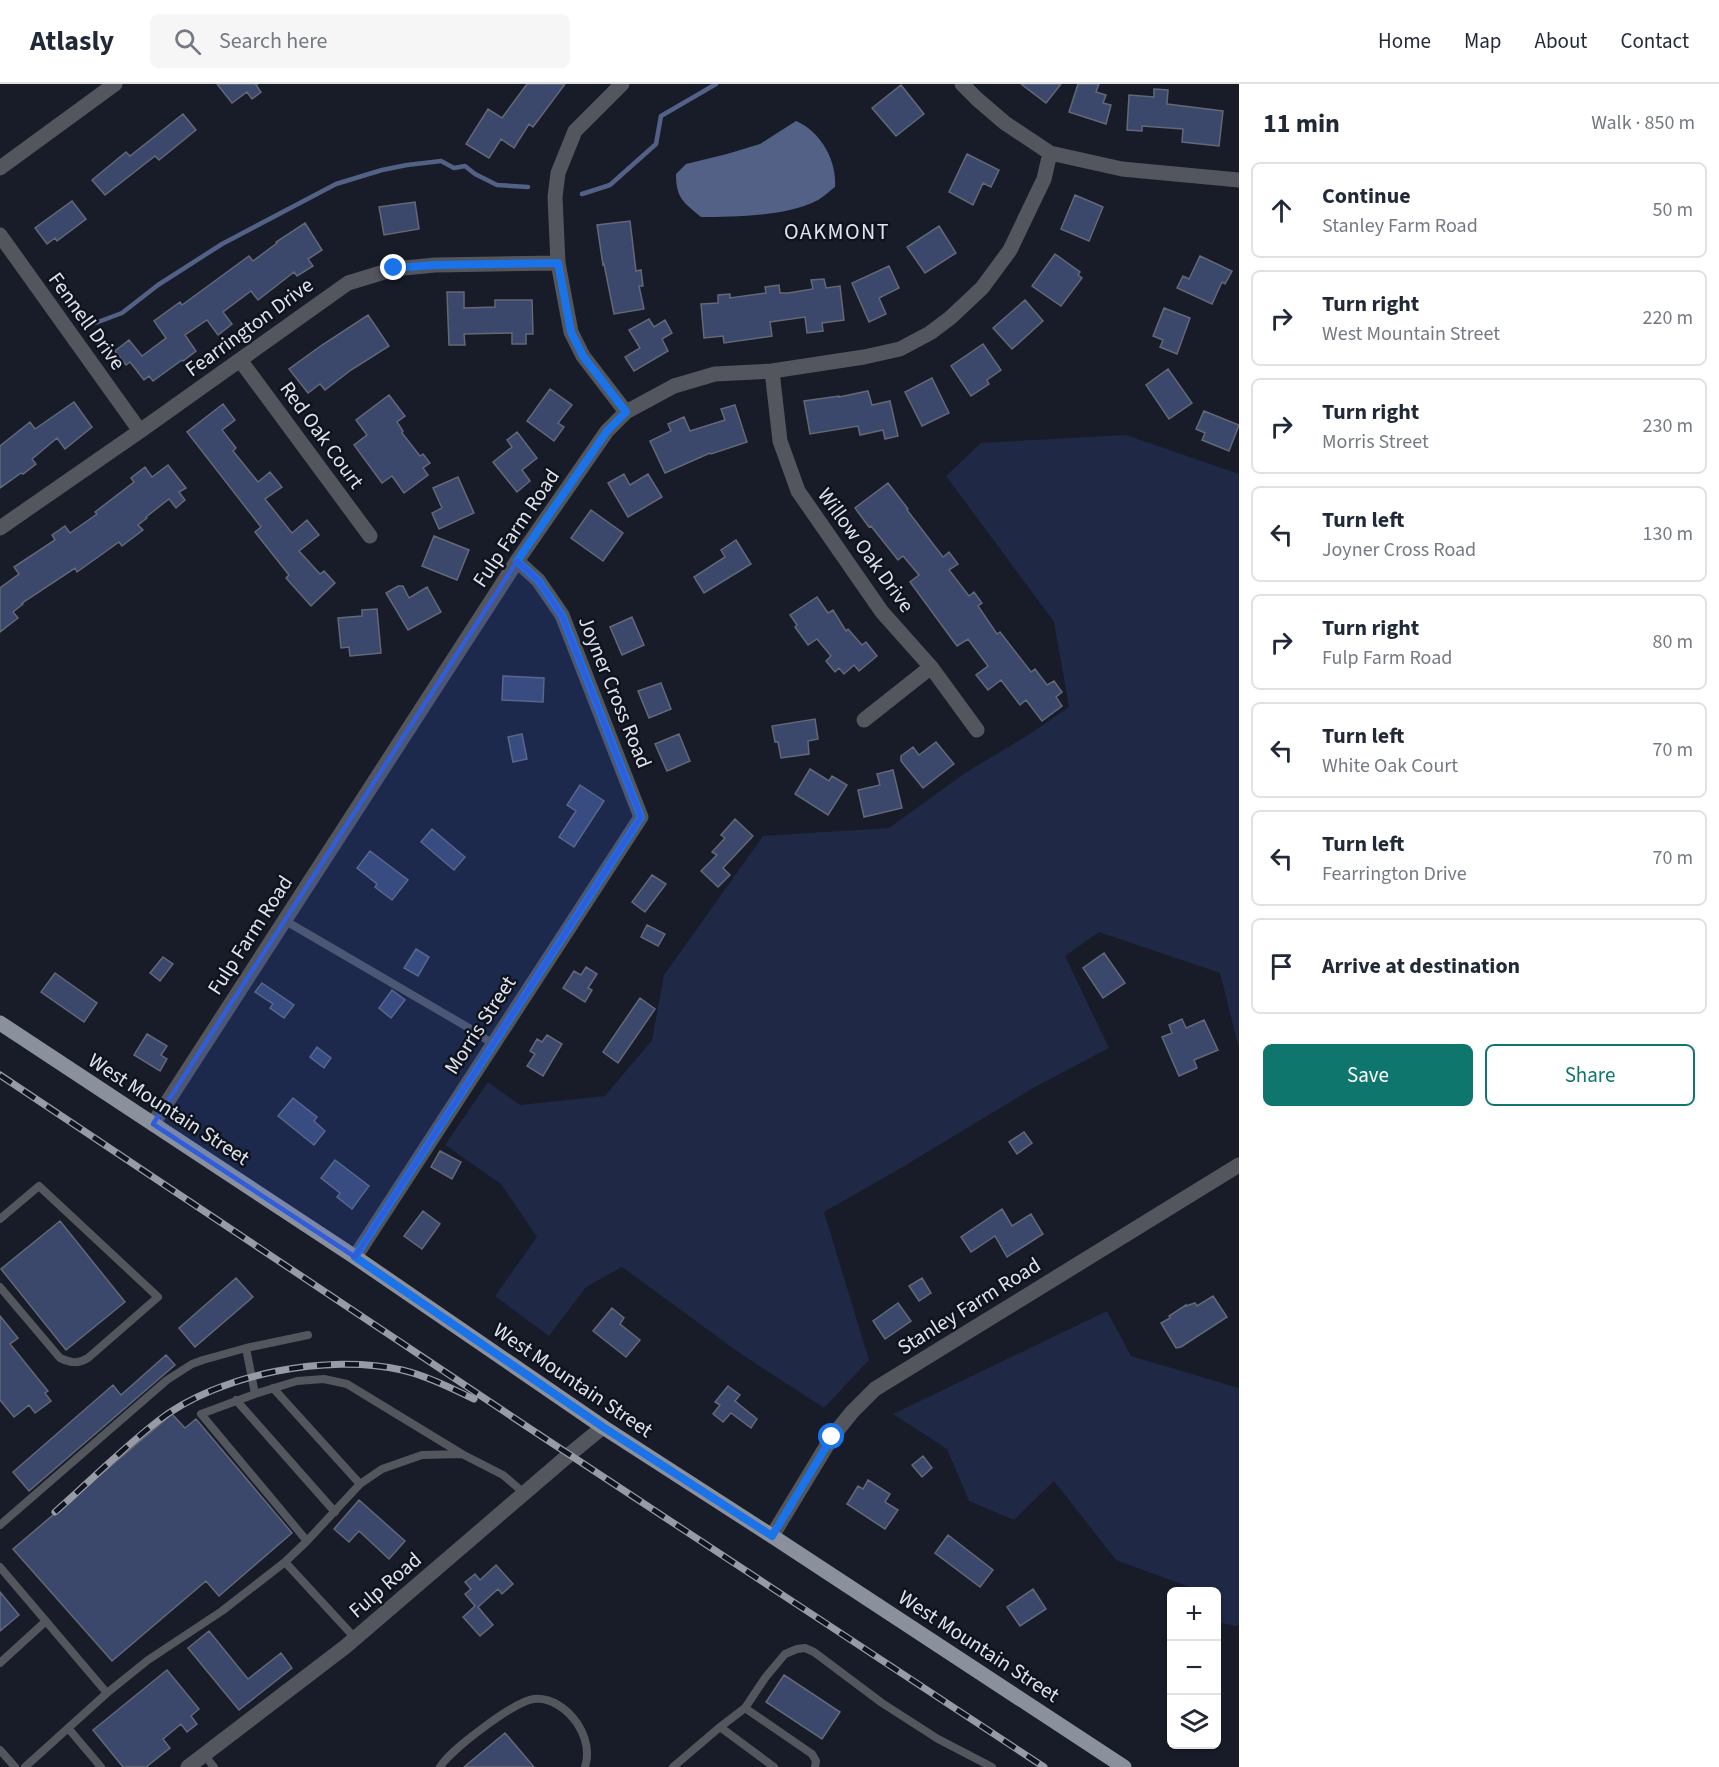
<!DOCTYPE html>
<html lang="en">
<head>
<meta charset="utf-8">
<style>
	body { margin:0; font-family:"Source Sans 3",sans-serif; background:#f6f6f7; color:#1f2937 }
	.controls { position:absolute; right:18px; bottom:18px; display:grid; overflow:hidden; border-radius:9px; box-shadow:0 2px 4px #0004 }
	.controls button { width:54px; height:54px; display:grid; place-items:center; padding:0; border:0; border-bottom:2px solid #e0e1e3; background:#fff; color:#1f2937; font:30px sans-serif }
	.stop { position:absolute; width:18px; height:18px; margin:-14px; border:4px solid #1a73e8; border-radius:50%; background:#fff }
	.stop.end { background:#1a73e8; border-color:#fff; box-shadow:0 2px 6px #0008 }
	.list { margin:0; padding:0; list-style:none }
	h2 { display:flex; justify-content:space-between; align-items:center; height:78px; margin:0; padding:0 24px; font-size:26px }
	h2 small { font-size:20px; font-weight:400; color:#747a83 }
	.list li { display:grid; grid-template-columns:39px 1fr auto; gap:18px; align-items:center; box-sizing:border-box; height:96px; margin:0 12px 12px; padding:0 12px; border:2px solid #e0e1e3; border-radius:9px }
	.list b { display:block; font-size:22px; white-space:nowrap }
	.list p { margin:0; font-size:20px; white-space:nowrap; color:#747a83 }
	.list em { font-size:20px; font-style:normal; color:#747a83 }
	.actions { display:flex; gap:12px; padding:18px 24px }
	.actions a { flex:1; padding:14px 0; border:2px solid #0f766e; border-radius:9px; text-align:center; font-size:21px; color:#0f766e }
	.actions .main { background:#0f766e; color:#fff }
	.icon { flex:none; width:33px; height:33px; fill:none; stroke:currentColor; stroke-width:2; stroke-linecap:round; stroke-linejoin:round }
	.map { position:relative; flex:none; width:1239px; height:1683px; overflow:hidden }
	header { display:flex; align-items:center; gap:36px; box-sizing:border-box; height:84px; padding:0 30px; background:#fff; border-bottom:2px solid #e0e1e3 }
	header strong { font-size:28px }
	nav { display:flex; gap:33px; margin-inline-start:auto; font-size:21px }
	.search { width:420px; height:54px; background:#f6f6f7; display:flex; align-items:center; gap:15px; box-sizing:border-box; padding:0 21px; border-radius:9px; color:#747a83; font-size:22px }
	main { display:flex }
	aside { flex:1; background:#fff }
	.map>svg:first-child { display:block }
	.green { fill:#1f2844 }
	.water { fill:#536186 }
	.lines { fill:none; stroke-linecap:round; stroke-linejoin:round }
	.stream { stroke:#536186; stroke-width:4.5 }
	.building { fill:#3b486b; stroke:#626877; stroke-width:1.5 }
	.lane { stroke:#53565c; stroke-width:8 }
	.street { stroke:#53565c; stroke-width:15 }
	.primary { stroke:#8b909d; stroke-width:15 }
	.rail-casing { stroke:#989ba5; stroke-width:7 }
	.rail { stroke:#0e131e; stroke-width:4.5; stroke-dasharray:14; stroke-linecap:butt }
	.route { stroke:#1a73e8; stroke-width:8 }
	.marked { fill:#305dda; fill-opacity:0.2; stroke:#305dda; stroke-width:4.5; stroke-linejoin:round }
	.labels { text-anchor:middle; stroke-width:5; stroke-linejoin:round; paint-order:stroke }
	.street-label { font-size:21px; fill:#e0e3ec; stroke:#0e131e }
	.neighbourhood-label { font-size:22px; letter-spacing:1.5px; fill:#e0e3ec; stroke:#0e131e }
</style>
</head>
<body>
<header>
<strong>Atlasly</strong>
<div class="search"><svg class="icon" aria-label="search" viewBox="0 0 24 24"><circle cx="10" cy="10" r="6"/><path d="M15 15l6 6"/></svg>Search here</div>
<nav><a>Home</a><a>Map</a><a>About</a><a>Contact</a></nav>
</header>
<main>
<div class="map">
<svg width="1239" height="1683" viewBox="0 0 1239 1683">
	<rect width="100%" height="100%" fill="#171c28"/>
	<path class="green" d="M1126 351 1239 390V965L1220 889 1099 848 1065 872 1109 964 1035 1003 901 1084 824 1128 869 1276 824 1324 741 1270 622 1183 586 1203 549 1252 495 1212 537 1153 501 1100 445 1061 488 998 520 1021 605 1012 652 956 664 891 763 752 889 744 965 689 1025 653 1069 623 1054 538 946 392 981 359Z
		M1107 1227 1131 1272 1239 1304V1541L1236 1542 1217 1538 1216 1508 1200 1507 1116 1476 1054 1397 1014 1436 969 1417 947 1365 893 1330Z"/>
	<path class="water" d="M796 37C820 47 837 76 835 103 829 107 823 114 816 117 788 132 733 133 701 133 683 118 676 114 676 90L686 80 727 70 760 60Z"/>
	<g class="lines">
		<path class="stream" d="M582 110 610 101 656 60 661 32 716 0
			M87 241 98 238 122 229 158 201 222 160 336 100 382 86 407 81 441 77 454 84 465 82 475 90 497 101 528 103"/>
	</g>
	<path class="building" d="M217 0H258L256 1 261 8 252 15 247 8 232 19Z
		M527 0H565L533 43 529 40 514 64 501 55 489 74 466 60 488 25 502 34Z
		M1021 0H1061L1046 19Z
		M1078 0H1099L1096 8 1106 11 1103 19 1111 21 1106 40 1069 28Z
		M901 1 924 30 896 52 872 24Z
		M1154 5 1168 6 1167 20 1223 27 1219 62 1182 58 1183 45 1142 42V47L1127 46 1129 11 1154 13Z
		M183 30 196 46 159 76 155 72 105 111 92 96 126 68 130 72Z
		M967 70 999 86 991 103 983 99 973 121 949 108Z
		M1075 111 1103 123 1089 157 1061 145Z
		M72 117 86 135 57 157 55 154 47 160 35 144Z
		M415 118 419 145 384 151 379 123Z
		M630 137 636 187 641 186 643 202H639L644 225 614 230 604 180 603 181 597 141Z
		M305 139 322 166 308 175 313 182 297 192 294 188 258 216 251 207 223 228 232 240 218 251 207 236 185 251 196 267 183 277 182 276 153 297 149 292 144 296 130 278 126 281 115 267 129 256 142 272 166 254 154 237 180 218 182 221 249 172 253 177 277 159 276 158Z
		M939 142 956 169 925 189 907 163Z
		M1055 170 1080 188 1078 191 1082 194 1061 222 1032 202Z
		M1200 172 1232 187 1225 200 1222 198 1212 220 1177 204 1183 192 1189 195Z
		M889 182 899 204 879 214 886 230 869 238 852 199Z
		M824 195 826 204 840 202 844 236 822 239 823 247 807 249 805 233 770 238 772 252 724 259 723 252 704 254 701 220 718 219V211L730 210V214L766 209 765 203 779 201 780 209H788L813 205 811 196Z
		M447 208H464V224L495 223V216H532L533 250H526V260H512V249L464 250 465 261H449Z
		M1025 216 1043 237 1012 265 993 244Z
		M1164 224 1190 234 1177 270 1160 263 1163 256 1153 252Z
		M368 231 389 262 351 286 325 306 320 300 308 309 289 285 322 261Z
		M649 235 654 243 665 236 672 249 662 255 668 267 634 287 625 273 640 264 629 246Z
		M983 260 1001 286 987 296 989 300 971 312 951 282Z
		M1168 285 1192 319 1169 335 1146 301Z
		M932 294 949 329 922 342 905 308Z
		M550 305 572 321 558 339 564 343 554 357 527 337Z
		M868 307 872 321 890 317 898 352 885 355 883 346 860 351 858 342 810 350 804 317 839 312V313Z
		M389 311 405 332 397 338 403 347 402 349 420 372 423 370 430 379 423 384 428 391 404 409 392 392 382 399 354 361 367 351 356 336Z
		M74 318 92 343 65 365 57 354 32 375 36 380 23 390 21 389 0 404V362L30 338 35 345Z
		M223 320 235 336 222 346 236 364 233 367 258 398 270 388 282 403 265 415 292 449 307 436 319 451 299 467 320 490 324 487 335 499 311 522 286 494 289 491 255 448 261 443 187 348Z
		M735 321 747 358 711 370 710 369 665 389 650 357 671 347 668 340 684 333 690 347 725 336 721 325Z
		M1204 327 1239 341 1229 367 1202 356 1205 349 1196 345Z
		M517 348 537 374 522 386 530 397 517 408 493 378 512 363 507 356Z
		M168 381 186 404 179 408 185 416 176 424 169 415 146 433 147 434 138 441 143 446 122 462 119 458 77 488 75 484 22 519 23 520 13 528 18 534 0 548V504L19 490 14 483 55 456 52 451 65 442 70 449 97 430 95 428 134 398 131 394 145 383 152 393Z
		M624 390 630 401 648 390 662 413 628 433 608 399Z
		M458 393 474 429 439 445 432 429 442 424 433 404Z
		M888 399 908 425 907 426 943 473 949 468 958 480 949 486 969 512 974 508 982 519 978 522 997 550 1000 548 1031 588 1035 585 1047 601 1054 597 1062 608 1056 613 1062 622 1042 637 1026 616 1020 621 1001 596 988 606 976 591 988 582 968 555 957 562 910 498 919 491 903 472 898 476 871 442 869 443 855 424Z
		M591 426 623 449 603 477 571 454Z
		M434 452 469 466 457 496 422 482Z
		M736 456 751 480 704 509 694 493 725 473 721 466Z
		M398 502H403L409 514 427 503 441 528 408 546 386 509Z
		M817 513 828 529 833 526 846 547 848 545 862 561 866 558 877 572 859 587 854 581 844 590 839 584 835 588 826 577 831 572 817 555 808 561 795 543 797 541 790 531Z
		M377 525 381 569 350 572 349 563 341 564 338 534 362 532V526Z
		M632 533 644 561 622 571 610 543Z
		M503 592 544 594 543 618 502 616Z
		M661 599 671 625 649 634 638 607Z
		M815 635 818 655 808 657 809 670 781 674 778 658H775L772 642Z
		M522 650 527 675 513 678 508 653Z
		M679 650 690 677 667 687 655 660Z
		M936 658 954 680 923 704 901 677V672L913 663 919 671Z
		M810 685 829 697 832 692 847 701 828 731 795 710Z
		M893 686 902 724 864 733 858 706 880 701 877 690Z
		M580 701 604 717 574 763 559 753 576 727 567 721Z
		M735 735 753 752 723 784 730 791 718 803 701 787 717 771 712 768 725 754 721 751Z
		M432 745 465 773 454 786 421 758Z
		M370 767 408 796 392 816 375 803 377 800 357 784Z
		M652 791 666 800 645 828 632 818Z
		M647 841 665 850 658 862 641 853Z
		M416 865 429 873 418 892 404 884Z
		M1104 869 1125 899 1103 914 1083 884Z
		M163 873 173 880 160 897 150 889Z
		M586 883 597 890 588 904 592 906 585 918 563 904 574 887 581 891Z
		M55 889 97 919 84 938 41 908Z
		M262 899 294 921 284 934 270 924 273 920 255 908Z
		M392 906 405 916 391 934 379 924Z
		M640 914 655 925 618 979 603 968Z
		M1182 935 1186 944 1204 936 1218 966 1194 976 1197 984 1179 992 1162 953 1172 949 1169 941Z
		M147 950 167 962 161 971 167 975 160 987 134 971Z
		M547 951 562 960 543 992 527 982 535 970 530 967 537 955 542 958Z
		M317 963 331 974 324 984 310 973Z
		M293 1014 317 1033 314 1037 325 1047 314 1061 278 1032Z
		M1024 1048 1032 1059 1017 1070 1009 1058Z
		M440 1067 461 1078 452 1095 431 1083Z
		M335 1076 369 1102 352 1125 337 1113 340 1109 321 1094Z
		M1002 1125 1012 1142 1031 1130 1043 1150 1007 1173 995 1152 971 1168 961 1153Z
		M423 1127 440 1140 422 1165 404 1152Z
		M60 1137 125 1218 66 1266 1 1185Z
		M236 1194 253 1213 195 1263 179 1244Z
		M922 1194 931 1209 919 1217 909 1202Z
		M1213 1212 1227 1233 1181 1263 1176 1264 1161 1239 1170 1234 1169 1232 1186 1221V1222L1195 1219 1197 1222Z
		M898 1219 911 1237 885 1255 873 1237Z
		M612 1224 624 1234 620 1240 640 1256 626 1273 593 1247Z
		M0 1232 18 1254 10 1260 48 1307 45 1309 51 1317 35 1329 29 1321 14 1333 0 1316Z
		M166 1271 175 1281 29 1407 13 1388 113 1301 121 1311Z
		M728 1302 740 1311 735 1317 757 1335 751 1344 731 1329 723 1338 713 1330 720 1321 715 1318Z
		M172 1330 185 1344 196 1335 292 1449 219 1512 206 1497 112 1577 13 1465Z
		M923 1372 932 1384 922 1393 912 1381Z
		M868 1396 890 1410 885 1418 898 1426 885 1445 847 1420 858 1402 863 1405Z
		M359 1416 405 1457 389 1475 359 1447 349 1458 334 1445Z
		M948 1451 993 1486 980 1503 935 1469Z
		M496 1481 513 1500 502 1510 498 1505 478 1523 493 1541 480 1552 463 1533 475 1522 465 1510 471 1505 465 1498 475 1490 480 1496Z
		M1033 1505 1046 1525 1020 1542 1007 1523Z
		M0 1508 19 1531 0 1547Z
		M209 1547 248 1595 281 1569 292 1584 239 1626 188 1564Z
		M167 1586 199 1625 191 1632 197 1640 187 1648 181 1640 163 1655 170 1664 146 1683H123L93 1646Z
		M784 1591 840 1628 822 1655 766 1618Z
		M505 1649 534 1683H464Z"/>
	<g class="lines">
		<path class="lane" d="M284 836 469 944 493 960
			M0 1135 39 1102 158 1213 88 1274C78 1280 71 1279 60 1274L0 1203
			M246 1264 255 1310
			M273 1304 360 1400
			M236 1316 335 1428
			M0 1441 167 1296 192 1280 203 1276 246 1264 308 1251
			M307 1457 201 1330 255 1310 297 1297 324 1295 347 1300 462 1370
			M0 1483 107 1609 148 1576 222 1527 285 1478
			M355 1554 285 1478 307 1457 360 1400 382 1385 422 1371 462 1370 503 1391 524 1409
			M0 1579 46 1537
			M745 1624 812 1670 816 1677 815 1683
			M720 1643 774 1683
			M68 1644 101 1683
			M0 1666 15 1683
			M204 1671 214 1683
			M25 1683 107 1609
			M440 1683C450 1666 515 1617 534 1615 551 1613 567 1625 577 1639 586 1653 590 1667 585 1683
			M673 1683 720 1643 745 1624 765 1594 785 1570 797 1565 805 1564 814 1568 882 1619 938 1655 992 1683"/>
		<path class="street" d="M622 0 575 47 558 89 555 113 558 179 571 248 583 272 626 328
			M962 0 977 15 1005 39 1050 69 1122 85 1239 96
			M0 84 115 0
			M0 151 140 347
			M240 276 370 452
			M772 287 780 357 798 407 882 528 931 583 977 646
			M0 444 140 347 348 199 394 185 435 181 558 179
			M864 636 931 583
			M153 1040 517 477 607 347 626 328 674 302 715 290 772 287 864 273 900 265 930 249 950 234 982 204 1010 166 1044 95 1050 69
			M355 1173 641 733 562 531 538 496 517 477
			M772 1452 832 1353 852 1328 875 1305 1239 1081
			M188 1683 345 1563 570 1370 603 1343"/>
		<path class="primary" d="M0 939 355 1173 603 1343 772 1452 1124 1683"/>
		<g class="rail-casing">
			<path id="rail" d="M0 991 526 1342 1044 1683
				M55 1428C89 1398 122 1365 158 1337 218 1290 328 1269 402 1286 427 1292 451 1304 474 1315"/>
		</g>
		<use href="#rail" class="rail"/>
	</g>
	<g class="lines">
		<path class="route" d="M394 184 435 181 558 179 571 248 583 272 626 328 607 347 517 477 538 496 562 531 641 733 355 1173 603 1343 772 1452 832 1353"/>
	</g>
	<path class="marked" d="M517 477 538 496 562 531 641 733 355 1173 153 1040Z"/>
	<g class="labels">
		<g class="street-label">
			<text transform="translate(87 237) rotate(54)" y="7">Fennell Drive</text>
			<text transform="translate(249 243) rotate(-36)" y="7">Fearrington Drive</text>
			<text transform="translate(322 351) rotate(54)" y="7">Red Oak Court</text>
			<text transform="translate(516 444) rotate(-56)" y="7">Fulp Farm Road</text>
			<text transform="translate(866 466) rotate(54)" y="7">Willow Oak Drive</text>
			<text transform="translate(615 608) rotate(68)" y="7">Joyner Cross Road</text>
			<text transform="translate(250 851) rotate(-57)" y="7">Fulp Farm Road</text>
			<text transform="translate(480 941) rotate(-57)" y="7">Morris Street</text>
			<text transform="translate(169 1025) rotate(33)" y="7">West Mountain Street</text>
			<text transform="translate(969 1222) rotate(-32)" y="7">Stanley Farm Road</text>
			<text transform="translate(573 1296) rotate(34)" y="7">West Mountain Street</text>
			<text transform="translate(385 1501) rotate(-41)" y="7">Fulp Road</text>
			<text transform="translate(979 1562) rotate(33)" y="7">West Mountain Street</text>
		</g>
		<g class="neighbourhood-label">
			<text x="837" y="155">OAKMONT</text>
		</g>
	</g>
</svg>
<div class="controls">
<button>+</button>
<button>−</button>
<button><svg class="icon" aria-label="layers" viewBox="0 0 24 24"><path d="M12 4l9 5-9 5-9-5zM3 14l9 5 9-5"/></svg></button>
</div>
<div class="stop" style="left:832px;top:1353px"></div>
<div class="stop end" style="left:394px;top:184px"></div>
</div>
<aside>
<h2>11 min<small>Walk · 850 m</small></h2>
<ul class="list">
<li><svg class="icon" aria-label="ahead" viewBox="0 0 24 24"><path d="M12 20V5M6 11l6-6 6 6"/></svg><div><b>Continue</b><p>Stanley Farm Road</p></div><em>50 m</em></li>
<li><svg class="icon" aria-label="right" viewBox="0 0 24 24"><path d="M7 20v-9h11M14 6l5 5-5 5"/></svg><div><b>Turn right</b><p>West Mountain Street</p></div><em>220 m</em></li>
<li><svg class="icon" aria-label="right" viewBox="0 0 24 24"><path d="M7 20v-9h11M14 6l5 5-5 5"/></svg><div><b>Turn right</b><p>Morris Street</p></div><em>230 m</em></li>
<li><svg class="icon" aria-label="left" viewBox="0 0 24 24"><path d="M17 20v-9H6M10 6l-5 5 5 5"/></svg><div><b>Turn left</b><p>Joyner Cross Road</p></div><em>130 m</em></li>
<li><svg class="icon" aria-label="right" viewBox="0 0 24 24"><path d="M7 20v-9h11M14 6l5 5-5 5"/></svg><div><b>Turn right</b><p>Fulp Farm Road</p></div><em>80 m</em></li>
<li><svg class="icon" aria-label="left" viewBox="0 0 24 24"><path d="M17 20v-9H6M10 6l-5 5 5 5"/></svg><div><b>Turn left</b><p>White Oak Court</p></div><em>70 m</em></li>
<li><svg class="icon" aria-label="left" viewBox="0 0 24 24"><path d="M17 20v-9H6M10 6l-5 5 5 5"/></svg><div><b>Turn left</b><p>Fearrington Drive</p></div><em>70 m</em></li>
<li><svg class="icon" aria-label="arrive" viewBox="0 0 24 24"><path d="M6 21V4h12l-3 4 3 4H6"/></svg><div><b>Arrive at destination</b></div></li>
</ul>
<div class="actions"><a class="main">Save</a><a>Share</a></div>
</aside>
</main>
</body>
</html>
